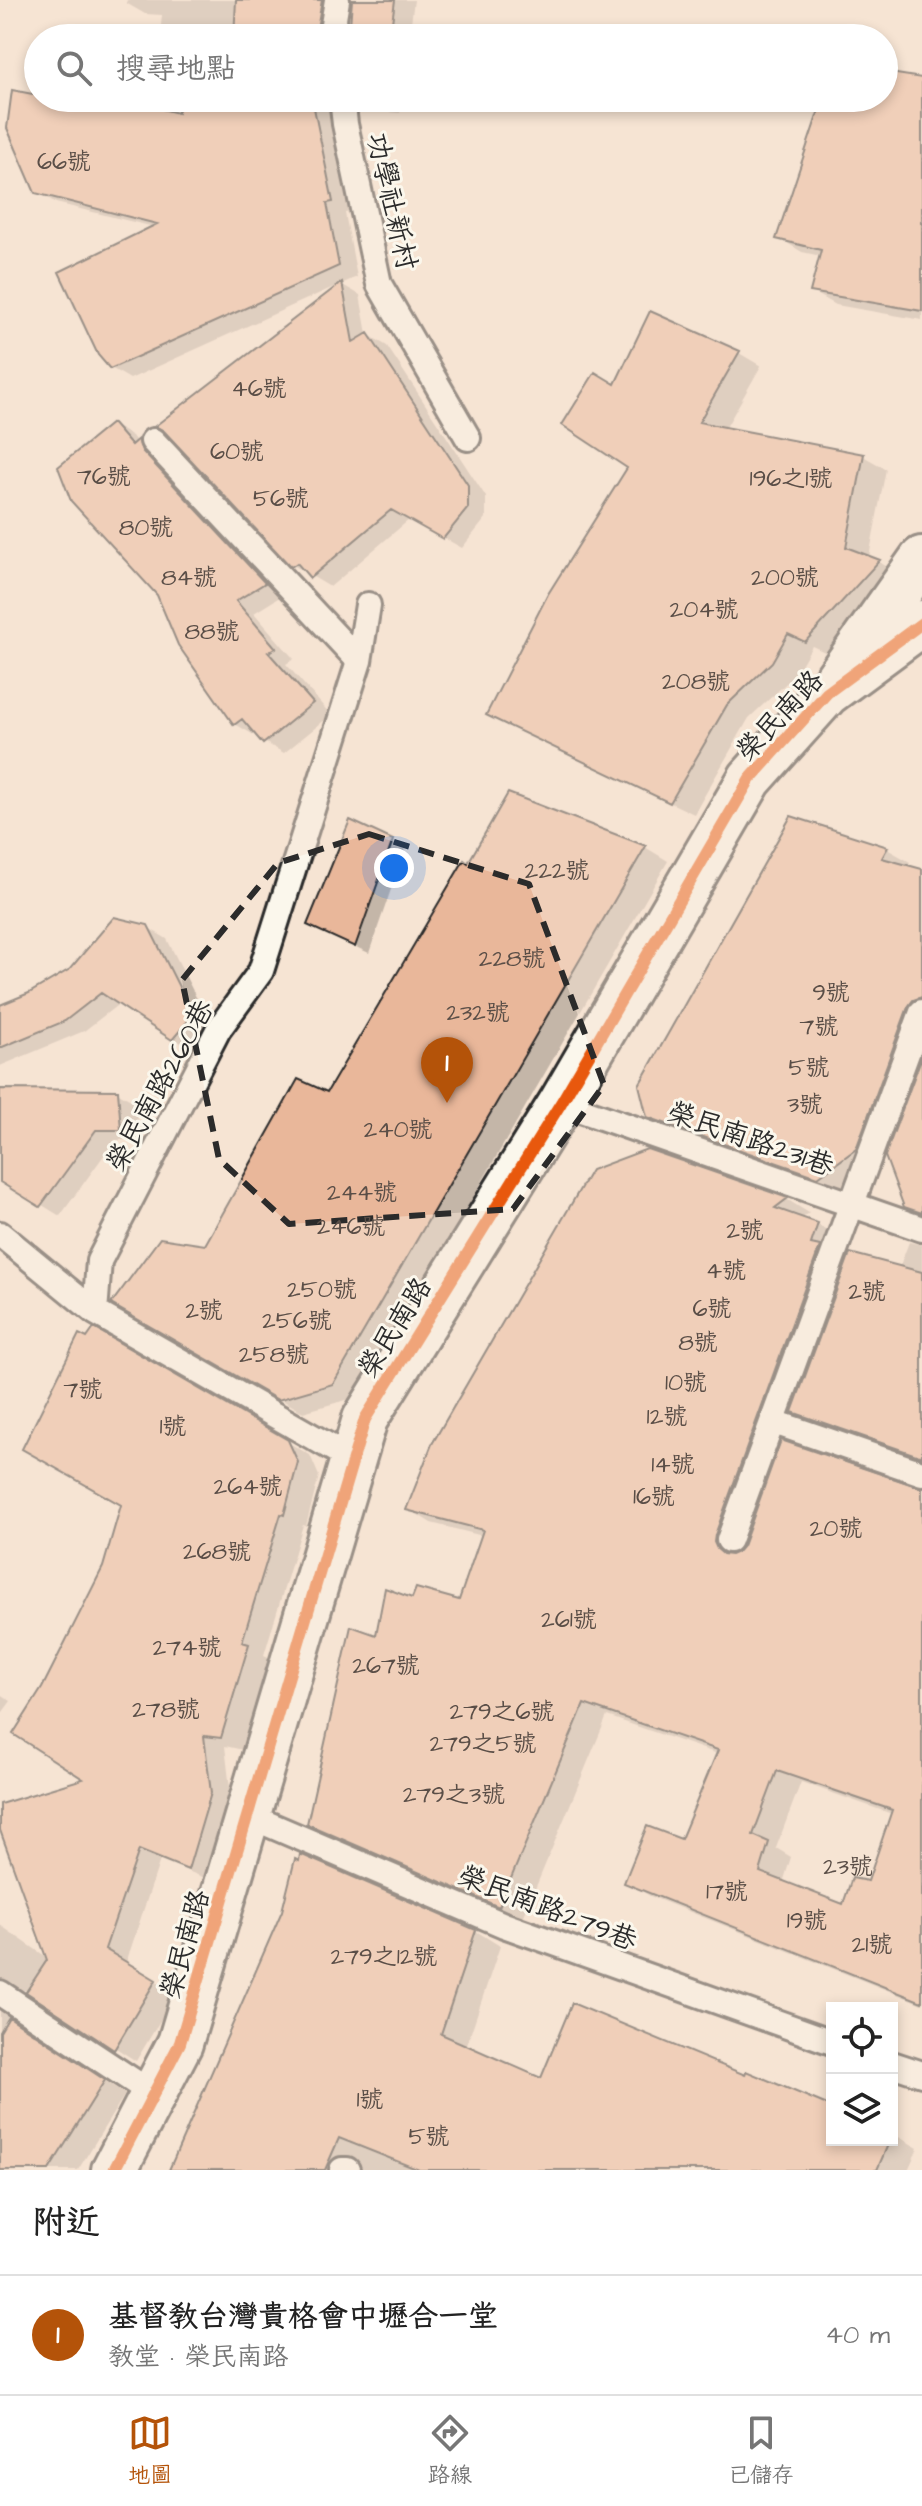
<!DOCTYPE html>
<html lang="zh-TW">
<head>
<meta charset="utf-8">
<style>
	body { margin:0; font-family:"Architects Daughter","LXGW WenKai TC",sans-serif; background:#f6f6f6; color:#222 }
	.controls { position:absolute; right:24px; bottom:24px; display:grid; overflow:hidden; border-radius:0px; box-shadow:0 4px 12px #0003 }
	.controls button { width:72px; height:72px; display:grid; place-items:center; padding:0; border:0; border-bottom:2px solid #e0e0e0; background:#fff; color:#222; font:40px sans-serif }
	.you { position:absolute; left:394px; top:868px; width:28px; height:28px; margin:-20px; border:6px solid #fff; border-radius:50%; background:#1a73e8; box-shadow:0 0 0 12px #1a73e833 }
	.badge { display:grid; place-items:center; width:52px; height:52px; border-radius:50%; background:#b45309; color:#fff; font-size:26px; font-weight:700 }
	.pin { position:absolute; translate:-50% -66px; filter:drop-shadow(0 2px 4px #0008) }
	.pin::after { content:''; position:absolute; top:42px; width:28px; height:24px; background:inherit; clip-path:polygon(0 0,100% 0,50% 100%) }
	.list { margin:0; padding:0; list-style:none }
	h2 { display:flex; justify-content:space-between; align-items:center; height:104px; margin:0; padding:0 32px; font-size:34px }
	h2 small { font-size:26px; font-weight:400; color:#767676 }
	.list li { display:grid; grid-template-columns:52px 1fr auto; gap:24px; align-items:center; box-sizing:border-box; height:120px; padding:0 32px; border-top:2px solid #e0e0e0 }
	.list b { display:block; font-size:30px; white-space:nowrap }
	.list p { margin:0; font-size:26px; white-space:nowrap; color:#767676 }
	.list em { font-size:26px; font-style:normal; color:#767676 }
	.icon { flex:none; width:44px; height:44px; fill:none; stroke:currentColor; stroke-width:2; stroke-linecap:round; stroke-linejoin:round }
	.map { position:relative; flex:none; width:922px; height:2170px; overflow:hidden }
	.search { position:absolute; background:#fff; box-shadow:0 4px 12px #0003; left:24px; right:24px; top:24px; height:88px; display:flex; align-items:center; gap:20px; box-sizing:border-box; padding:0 28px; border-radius:44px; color:#767676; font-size:30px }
	.sheet { height:224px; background:#fff }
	nav { display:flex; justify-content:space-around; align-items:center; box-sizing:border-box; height:112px; border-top:2px solid #e0e0e0; background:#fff; font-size:22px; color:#767676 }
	nav a { display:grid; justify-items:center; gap:4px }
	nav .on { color:#b45309 }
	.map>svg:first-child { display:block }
	.shadow { fill:#0003; fill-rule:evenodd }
	.building { fill:#e9b79a; stroke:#2b2b2b; stroke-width:2; fill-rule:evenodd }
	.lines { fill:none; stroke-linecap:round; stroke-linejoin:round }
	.service-casing { stroke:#2b2b2b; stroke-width:30 }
	.minor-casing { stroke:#2b2b2b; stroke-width:50 }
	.tertiary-casing { stroke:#2b2b2b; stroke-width:50 }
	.service { stroke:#fbf7ec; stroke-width:24 }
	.minor { stroke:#fbf7ec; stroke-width:44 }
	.tertiary { stroke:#fbf7ec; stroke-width:44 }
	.cycleway-casing { stroke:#fbf7ec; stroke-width:17 }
	.cycleway { stroke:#e8590c; stroke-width:12 }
	.marked { fill:none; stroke:#2b2b2b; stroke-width:6; stroke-dasharray:16 10; stroke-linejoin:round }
	.labels { text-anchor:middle; stroke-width:6; stroke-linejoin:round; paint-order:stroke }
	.number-label { font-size:24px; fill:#5a4e47 }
	.street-label { font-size:28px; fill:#2b2b2b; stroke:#fbf7ec }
</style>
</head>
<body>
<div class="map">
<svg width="922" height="2170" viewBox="0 0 922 2170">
	<rect width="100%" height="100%" fill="#f6e4d3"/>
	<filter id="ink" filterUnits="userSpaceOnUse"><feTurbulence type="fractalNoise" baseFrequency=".0125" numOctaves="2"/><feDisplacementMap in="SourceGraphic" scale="16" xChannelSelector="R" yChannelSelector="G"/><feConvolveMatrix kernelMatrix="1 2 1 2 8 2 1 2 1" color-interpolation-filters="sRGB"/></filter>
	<g filter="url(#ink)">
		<path class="shadow" d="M127 0H346L337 38 180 36 161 25 162 15 145 14 126 3Z
			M353 0H414L409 38H351Z
			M884 74 922 80V320L836 305 813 292 821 256 802 252 779 238 825 98H884Z
			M38 97 104 109 105 98H108L180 115V98H351L346 109 330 108 350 212 345 213 357 277 341 284 360 295 367 334 387 346 486 497V518L462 548 410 519 330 587 293 565 338 285 130 379 111 368 154 227 56 203 36 191Z
			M359 98H402L400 113 378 111Z
			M739 353 761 366 725 429 863 456 886 469 869 557 901 574 829 654 812 646 795 675 749 718 694 814 511 727 488 714 629 467 616 387Z
			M113 425 132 436 137 443 158 453 283 595 254 613 294 659 286 664 331 715 284 753 264 742 257 733 254 735 235 724Z
			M792 818 887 849 910 862 907 867 922 871V1044L879 1162 842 1189 672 1129 649 1116Z
			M392 841 405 849 369 953 323 932Z
			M645 847 668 861 357 1397 303 1412 114 1304 206 1247 328 1095Z
			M147 927 167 939 211 1027 192 1050 120 1003 84 1031 0 1066V1007L30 995Z
			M0 1091 117 1092 136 1103 140 1140H115L60 1216 0 1179Z
			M647 1151 788 1200 809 1213 801 1219 818 1225 841 1238 843 1261 735 1555 922 1490V2004L650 1896 627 1882 682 1842 718 1754 607 1716 523 1918 332 1837 309 1823 378 1638 413 1600 460 1603 483 1536 431 1523 409 1509ZM801 1782 892 1814 869 1883 844 1907 783 1883 791 1857 776 1848Z
			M909 1242 922 1245V1461L817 1425 794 1411 899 1268Z
			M94 1331 310 1455 319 1476 306 1526 303 1525 264 1655 270 1658 243 1750 225 1746 232 1806 210 1880 160 1860 126 1963 176 1994 136 2061 26 1990 16 1991 8 1998 7 2013 13 2020 125 2094 78 2170H0V1925L48 1958 0 1824V1807L88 1780 105 1568 123 1504 87 1340Z
			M0 1694 11 1701 0 1716Z
			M476 1931 500 1946 466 2047 542 2081 746 2077 832 2109V2140H892V2133L918 2148 908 2170H171Z"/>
		<path class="building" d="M236 0H322L318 23 319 38H234Z
			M352 0H395L390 38H349Z
			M884 72 922 78V311L810 292 821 250 776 239 823 98H884Z
			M12 90 38 95V98H55L102 106 103 98H117L178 113V98H327H312L333 202 327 203 339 266 110 369 98 355 59 272 157 224 35 193 7 128Z
			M342 282 353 342 368 333 468 485V508L443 539 391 510 310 578 297 563 291 567 164 431 155 426Z
			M650 311 740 351 699 422 864 454 846 547 880 560 805 642 788 634 772 662 727 705 670 803 486 715 548 594 627 468 562 425 595 372 615 384Z
			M112 423 131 445 138 439 142 451 265 583 236 601 276 648 268 652 313 703 263 744 242 719 234 725 178 645 157 595 71 501 58 467Z
			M508 793 646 846 333 1384 278 1400 111 1304 160 1238 205 1245 298 1079 327 1092 464 860 468 863Z
			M791 816 888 847 882 858 922 869V997L913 1000 908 1007 856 1149 818 1177 647 1117 639 1085Z
			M350 820 393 840 355 947 307 925Z
			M114 917 148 925 193 1015 172 1040 101 993 65 1021 0 1048V1005L29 993 70 969Z
			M922 1056V1213L904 1207 885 1156Z
			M0 1089 118 1090 121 1130H96L40 1207 0 1182Z
			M647 1149 788 1198 775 1208 818 1223 811 1244 820 1246 715 1535 714 1542 717 1549 723 1554 731 1555 738 1552 743 1546 781 1440 922 1488V2002L624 1883 647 1826 681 1839 718 1750 584 1704 499 1907 307 1824 351 1626 376 1635 385 1588 412 1598 416 1588 459 1600 483 1530 406 1510 432 1444 591 1170ZM777 1771 892 1810 868 1881 852 1878 843 1904 760 1872 769 1842 753 1835Z
			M850 1253 922 1272V1457L792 1412Z
			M94 1328 288 1440 298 1462 284 1515 281 1514 242 1642 249 1644 221 1738 204 1736 211 1793 188 1870 139 1850 105 1949 156 1980 114 2050 26 1992 47 1960 0 1830V1804L83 1779 13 1734 42 1688 103 1567 121 1505 22 1449 79 1334 87 1338Z
			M300 1854 476 1930 441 2034 541 2078 572 2003 745 2075 746 2071 832 2107V2140H890L877 2170H419L339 2138 325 2170H169L282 1911 295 1859 299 1861Z
			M9 2017 105 2080 49 2170H0V2032Z"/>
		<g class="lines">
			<g class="service-casing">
				<path id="service" d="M334 38 333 25 337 0
					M342 98 345 124 379 284 468 438
					M153 441 359 661
					M561 1103 922 1229
					M0 1234 95 1312
					M774 1422 922 1473
					M353 1460 95 1312 99 1261 218 1030 261 971 359 661 368 605
					M729 1540 922 1012
					M247 1815 504 1925 832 2042
					M0 1993 153 2094
					M892 2064 922 2074
					M342 2170H347"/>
			</g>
			<g class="minor-casing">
				<path id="minor" d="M833 685 922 559"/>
			</g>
			<g class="tertiary-casing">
				<path id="tertiary" d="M114 2170 180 2043 365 1419 561 1103 750 779 827 693 922 623"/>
			</g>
			<use href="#service" class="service"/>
			<use href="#minor" class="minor"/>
			<use href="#tertiary" class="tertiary"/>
			<g class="cycleway-casing">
				<path id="cycleway" d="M114 2170 180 2043 365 1419 561 1103 750 779 827 693 922 623"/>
			</g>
			<use href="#cycleway" class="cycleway"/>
		</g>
	</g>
	<path d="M0 0H922V2170H0ZM369 834 529 884 604 1085 513 1209 289 1224 219 1159 182 980 278 863Z" fill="#f6e4d3" fill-opacity=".55" fill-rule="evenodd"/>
	<path class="marked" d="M369 834 529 884 604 1085 513 1209 289 1224 219 1159 182 980 278 863Z"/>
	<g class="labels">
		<g class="number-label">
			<text x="64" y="169">66號</text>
			<text x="259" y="396">46號</text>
			<text x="237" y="459">60號</text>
			<text x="104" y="484">76號</text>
			<text x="791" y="486">196之1號</text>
			<text x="281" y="506">56號</text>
			<text x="146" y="535">80號</text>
			<text x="189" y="585">84號</text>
			<text x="785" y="585">200號</text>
			<text x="704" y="617">204號</text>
			<text x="212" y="639">88號</text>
			<text x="696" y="689">208號</text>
			<text x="557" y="878">222號</text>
			<text x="512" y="966">228號</text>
			<text x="831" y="1000">9號</text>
			<text x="478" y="1020">232號</text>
			<text x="819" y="1034">7號</text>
			<text x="809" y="1075">5號</text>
			<text x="805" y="1112">3號</text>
			<text x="398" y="1137">240號</text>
			<text x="362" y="1200">244號</text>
			<text x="351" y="1234">246號</text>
			<text x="745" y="1238">2號</text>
			<text x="726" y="1278">4號</text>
			<text x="322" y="1297">250號</text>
			<text x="867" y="1299">2號</text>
			<text x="712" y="1316">6號</text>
			<text x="204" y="1318">2號</text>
			<text x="297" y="1328">256號</text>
			<text x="698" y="1350">8號</text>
			<text x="274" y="1362">258號</text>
			<text x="686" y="1390">10號</text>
			<text x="83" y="1397">7號</text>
			<text x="667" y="1424">12號</text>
			<text x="173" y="1434">1號</text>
			<text x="673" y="1472">14號</text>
			<text x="248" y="1494">264號</text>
			<text x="654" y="1504">16號</text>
			<text x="836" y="1536">20號</text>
			<text x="217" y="1559">268號</text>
			<text x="569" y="1627">261號</text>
			<text x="187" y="1655">274號</text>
			<text x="386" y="1673">267號</text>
			<text x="166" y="1717">278號</text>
			<text x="502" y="1719">279之6號</text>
			<text x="483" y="1751">279之5號</text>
			<text x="454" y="1802">279之3號</text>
			<text x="848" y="1874">23號</text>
			<text x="727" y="1899">17號</text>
			<text x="807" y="1928">19號</text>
			<text x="872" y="1952">21號</text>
			<text x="384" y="1964">279之12號</text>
			<text x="370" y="2107">1號</text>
			<text x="429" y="2144">5號</text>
		</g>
		<g class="street-label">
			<text transform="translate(393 201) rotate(77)" y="10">功學社新村</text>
			<text transform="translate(779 715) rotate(-47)" y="10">榮民南路</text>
			<text transform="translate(159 1085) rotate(-61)" y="10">榮民南路260巷</text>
			<text transform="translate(751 1138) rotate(19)" y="10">榮民南路231巷</text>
			<text transform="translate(394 1327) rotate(-58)" y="10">榮民南路</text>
			<text transform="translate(548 1907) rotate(21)" y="10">榮民南路279巷</text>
			<text transform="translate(184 1944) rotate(-74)" y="10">榮民南路</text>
		</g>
	</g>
</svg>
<div class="controls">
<button><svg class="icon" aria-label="locate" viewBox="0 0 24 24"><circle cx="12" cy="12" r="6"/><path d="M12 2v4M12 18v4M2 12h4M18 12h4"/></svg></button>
<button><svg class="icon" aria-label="layers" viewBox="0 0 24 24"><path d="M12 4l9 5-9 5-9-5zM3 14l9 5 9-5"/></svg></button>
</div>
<div class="you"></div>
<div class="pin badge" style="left:447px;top:1103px">1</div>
<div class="search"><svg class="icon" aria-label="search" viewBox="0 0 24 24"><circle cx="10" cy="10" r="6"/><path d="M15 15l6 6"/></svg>搜尋地點</div>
</div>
<section class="sheet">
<h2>附近<small></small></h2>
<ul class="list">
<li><span class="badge">1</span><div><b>基督教台灣貴格會中壢合一堂</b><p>教堂 · 榮民南路</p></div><em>40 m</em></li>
</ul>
</section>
<nav>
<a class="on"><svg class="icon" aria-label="map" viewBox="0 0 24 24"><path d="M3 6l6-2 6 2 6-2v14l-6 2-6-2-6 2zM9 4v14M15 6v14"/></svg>地圖</a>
<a><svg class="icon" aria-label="directions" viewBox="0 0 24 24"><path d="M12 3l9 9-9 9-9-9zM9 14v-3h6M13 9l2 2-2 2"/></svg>路線</a>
<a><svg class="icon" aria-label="saved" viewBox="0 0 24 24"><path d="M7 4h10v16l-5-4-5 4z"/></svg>已儲存</a>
</nav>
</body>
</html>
